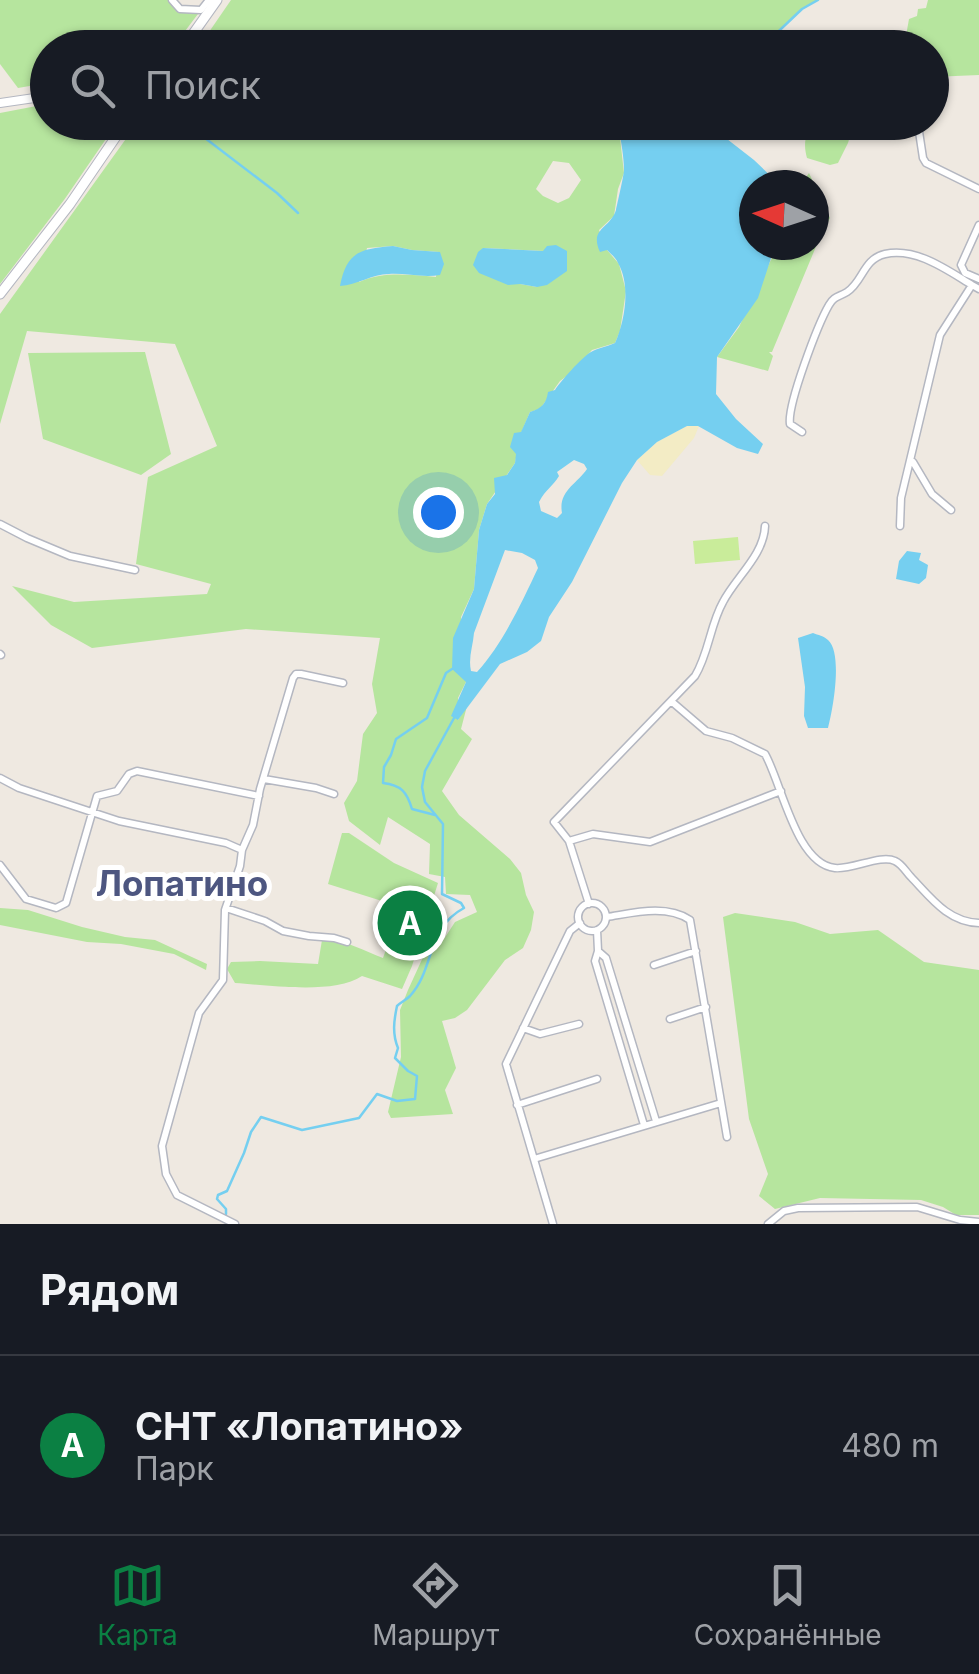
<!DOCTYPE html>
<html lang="ru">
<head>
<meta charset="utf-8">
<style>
	body { margin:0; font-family:Inter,sans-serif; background:#20242c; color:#f1f3f6 }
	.compass { position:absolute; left:739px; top:170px; width:90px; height:90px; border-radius:50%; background:#171b24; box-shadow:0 2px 8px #0004; rotate:273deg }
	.you { position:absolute; left:438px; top:512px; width:35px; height:35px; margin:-25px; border:8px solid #fff; border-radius:50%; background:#1a73e8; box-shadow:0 0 0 15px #1a73e833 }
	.badge { display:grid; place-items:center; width:65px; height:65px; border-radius:50%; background:#0b8043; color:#fff; font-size:32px; font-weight:700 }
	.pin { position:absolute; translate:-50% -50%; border:5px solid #fff; box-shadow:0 2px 10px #0006 }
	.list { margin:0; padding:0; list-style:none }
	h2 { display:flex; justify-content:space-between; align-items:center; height:130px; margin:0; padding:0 40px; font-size:42px }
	h2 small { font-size:32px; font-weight:400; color:#9ea1a6 }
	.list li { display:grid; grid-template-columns:65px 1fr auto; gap:30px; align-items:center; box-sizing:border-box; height:180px; padding:0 40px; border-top:2px solid #363941 }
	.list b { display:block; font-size:38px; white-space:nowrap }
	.list p { margin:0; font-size:32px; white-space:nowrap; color:#9ea1a6 }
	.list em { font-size:32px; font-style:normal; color:#9ea1a6 }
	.icon { flex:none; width:55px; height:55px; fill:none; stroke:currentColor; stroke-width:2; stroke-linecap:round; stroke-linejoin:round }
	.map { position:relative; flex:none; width:979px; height:1224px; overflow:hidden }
	.search { position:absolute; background:#171b24; box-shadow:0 2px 8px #0004; left:30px; right:30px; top:30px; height:110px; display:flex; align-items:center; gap:25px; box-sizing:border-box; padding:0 35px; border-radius:55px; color:#9ea1a6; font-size:38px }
	.sheet { height:310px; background:#171b24 }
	nav { display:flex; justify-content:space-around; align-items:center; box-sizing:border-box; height:140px; border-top:2px solid #363941; background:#171b24; font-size:28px; color:#9ea1a6 }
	nav a { display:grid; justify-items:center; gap:5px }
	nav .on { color:#0b8043 }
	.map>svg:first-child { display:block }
	.green { fill:#b6e59e; fill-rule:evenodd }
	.sand { fill:#f3ecc5 }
	.pitch { fill:#c9ec9a }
	.water { fill:#75cff0; fill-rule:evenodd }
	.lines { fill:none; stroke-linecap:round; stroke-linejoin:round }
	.stream { stroke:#75cff0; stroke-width:2.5 }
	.minor-casing { stroke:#b4b7c1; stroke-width:9 }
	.tertiary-casing { stroke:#b4b7c1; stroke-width:10 }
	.secondary-casing { stroke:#b4b7c1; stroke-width:11 }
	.minor { stroke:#fff; stroke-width:6 }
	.tertiary { stroke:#fff; stroke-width:8 }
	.secondary { stroke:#fff; stroke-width:9 }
	.labels { text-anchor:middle; stroke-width:10; stroke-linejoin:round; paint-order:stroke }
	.quarter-label { font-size:35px; font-weight:bold; fill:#4d5680; stroke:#fff }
</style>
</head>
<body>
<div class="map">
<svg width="979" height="1224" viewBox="0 0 979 1224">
	<rect width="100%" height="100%" fill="#efe9e1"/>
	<path class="green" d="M0 0H172L180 9 201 10 173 47 48 48 47 83 18 88 0 64Z
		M231 0H818L802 9 761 47 198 48Z
		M928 0H979V75L932 77V48L904 47 909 19 917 16 918 9 926 8Z
		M47 104 48 122 117 123 64 200 0 284V113Z
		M814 122 854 123 848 143 838 163 830 165 807 158C803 143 805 135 814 122Z
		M145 123H622L619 129 624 173 618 189 614 216 599 230 607 250 619 264 626 291 620 331 615 343 592 350 571 373 560 381 540 409 530 412 521 433 515 463 487 504 479 530 474 589 461 617 466 682 458 698V720L467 706 461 729 472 739 442 791 459 815 510 859 521 873 526 895 534 912 531 930 523 948 505 960 467 1010 455 1018 442 1021 456 1068 445 1090 453 1114 391 1118 388 1112 401 1057 400 1010 408 990 424 955 444 939 455 922 477 912 470 895 446 894 445 877 429 874 430 844 388 817 380 845 349 821 344 803 357 781 363 734 377 713 372 684 380 638 246 629 92 648 51 625 12 586 74 602 207 594 211 584 136 564 148 477 217 446 175 344 27 331 0 424V314L128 136 139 131ZM553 161 569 163 581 180 569 198 558 203 543 196 536 189ZM393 246 412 250 439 252 436 277C409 275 385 271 359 282L367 248ZM484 248 544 251 537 287 520 284Z
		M809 173 830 218 820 237 772 352H769L773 356 768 371 717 357 739 327 778 245H814V185H801Z
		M145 352 171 454 141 475 43 439 28 353Z
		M342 833H349L394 863 438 883 412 966 402 989 362 976C334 995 269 985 235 983L227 969 231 962 260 961 318 964 322 940C343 938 363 951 383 958L401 907 328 884Z
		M0 908 28 910 82 927 125 937 155 940 207 964 206 970 174 954 121 944 87 942 0 925Z
		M735 913 795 922 830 934 878 930 924 962 979 970V1215H956L943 1207 921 1200 820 1198 775 1209 759 1196 768 1174 749 1119 723 917Z"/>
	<path class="sand" d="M687 426H699L694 438 662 476 650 475 637 460 657 442Z"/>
	<path class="pitch" d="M738 537 740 560 695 564 693 541Z"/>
	<path class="water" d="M622 123H695L727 139 754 160 780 185H754V245H778L773 252 758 298 717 357 716 394 736 419 763 444 758 454 737 448 698 426H687L657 442 637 460 622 483 572 582 549 617 541 641 527 652 500 664 458 720 451 716 466 682 452 669 453 638 474 589 479 530 487 504 495 494 494 478 507 475 515 463 516 454 510 447 514 433 521 432 530 412C542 408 546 404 548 392L555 390C559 383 583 356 591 352 597 348 607 347 615 343 625 321 631 285 618 263 616 258 611 254 607 250L600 252C589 228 610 229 616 210 617 205 624 175 624 170 624 157 621 142 619 129ZM574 460 584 464 587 469C577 484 558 491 562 513L557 518 541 511 539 502C546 489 553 486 559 476L557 472ZM505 550 522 553 535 560 538 568C522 602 502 645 477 672L471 671C468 658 473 646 474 633Z
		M556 245 567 251V271L547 285 537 287 520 284 508 285 479 273 473 265 478 252 483 248 543 251 547 246Z
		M393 246 412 250 440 252 444 264 440 275C423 278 406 273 389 274 372 274 357 285 340 286 347 250 362 249 393 246Z
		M907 551 921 553 919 560 928 565 926 578 919 584 896 579 899 561Z
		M813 633C818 635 824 636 828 640 843 653 833 710 828 728H808L804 716 805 687 798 638Z"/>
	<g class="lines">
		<path class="stream" d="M761 48 802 9 818 0
			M184 122 277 193 298 213
			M435 815 412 809C407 792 401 785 383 783L384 767 391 755 396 739 427 718 446 673 452 669
			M226 1214V1209L217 1199 218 1195 227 1191 244 1153 251 1132 261 1117 302 1130 359 1118 377 1094 397 1101 415 1099 417 1076 408 1071 395 1058 398 1048C392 1034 394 1020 397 1006 401 1002 406 1000 410 996 435 969 426 928 464 908L461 903 442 894 443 824 425 802 422 787 425 771 454 718"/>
		<g class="minor-casing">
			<path id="minor" d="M172 0 180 9 201 10 209 0
				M918 125 923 158 926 163 979 189
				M979 225 961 265 965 273 979 279
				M802 432 790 424C787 405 818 324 829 305 834 296 839 297 847 292 863 282 863 259 885 254 916 247 947 270 972 285
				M913 462 932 494 951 510
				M0 524 27 538 70 556 135 570
				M900 526 901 498 940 335 972 285 979 289
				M0 654 1 655
				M671 701 706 731 732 738 765 754C782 784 796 864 835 868 852 870 881 854 895 861 902 864 906 872 911 877 931 898 948 922 979 923
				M0 778 19 788 119 821 226 843 242 850
				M264 779 316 788 334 794
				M569 841 593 834 650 842 781 791
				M0 865 26 899 56 908 66 903 97 796 117 791 129 774 137 771 259 796
				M578 917a14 14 0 1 1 28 0a14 14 0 1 1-28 0Z
				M589 904 569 841 554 822 695 676C709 653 710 625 723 602 736 577 764 555 765 526
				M226 908 265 921 283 931 309 936 334 938 347 942
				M607 917C633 913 666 904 690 920L727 1137
				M597 930 598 951 595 961 644 1125
				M598 951 606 958 656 1121
				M654 965 696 951
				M670 1019 706 1007
				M523 1028 540 1034 579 1024
				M517 1105 597 1079
				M534 1159 721 1103
				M235 1224 177 1195 166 1174 162 1146 199 1013 223 980 225 910 240 866 242 850 253 825 260 789 293 678 296 674H301L343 683
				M553 1224 506 1064 570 931 580 923
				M768 1224 784 1211 798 1208 917 1207 960 1220 979 1222"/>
		</g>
		<g class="tertiary-casing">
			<path id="tertiary" d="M0 103 48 96"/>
		</g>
		<g class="secondary-casing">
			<path id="secondary" d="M183 48 217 0
				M0 294 70 204 126 122"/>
		</g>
		<use href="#minor" class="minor"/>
		<use href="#tertiary" class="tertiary"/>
		<use href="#secondary" class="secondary"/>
	</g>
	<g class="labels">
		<g class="quarter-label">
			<text x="182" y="896">Лопатино</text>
		</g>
	</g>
</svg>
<svg class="compass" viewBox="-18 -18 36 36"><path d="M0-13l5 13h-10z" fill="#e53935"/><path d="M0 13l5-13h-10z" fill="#9ea1a6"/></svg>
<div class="you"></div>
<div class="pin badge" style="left:410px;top:923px">A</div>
<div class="search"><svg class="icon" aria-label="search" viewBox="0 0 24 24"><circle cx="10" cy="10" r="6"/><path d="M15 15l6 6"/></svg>Поиск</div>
</div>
<section class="sheet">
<h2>Рядом<small></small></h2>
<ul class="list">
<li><span class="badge">A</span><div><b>СНТ «Лопатино»</b><p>Парк</p></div><em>480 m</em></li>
</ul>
</section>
<nav>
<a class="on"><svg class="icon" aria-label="map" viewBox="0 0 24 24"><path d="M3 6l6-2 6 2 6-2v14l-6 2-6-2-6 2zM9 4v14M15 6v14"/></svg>Карта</a>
<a><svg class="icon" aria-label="directions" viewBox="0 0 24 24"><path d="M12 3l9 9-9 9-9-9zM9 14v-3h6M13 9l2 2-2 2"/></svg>Маршрут</a>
<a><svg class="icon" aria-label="saved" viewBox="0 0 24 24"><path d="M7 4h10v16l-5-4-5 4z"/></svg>Сохранённые</a>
</nav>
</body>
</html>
